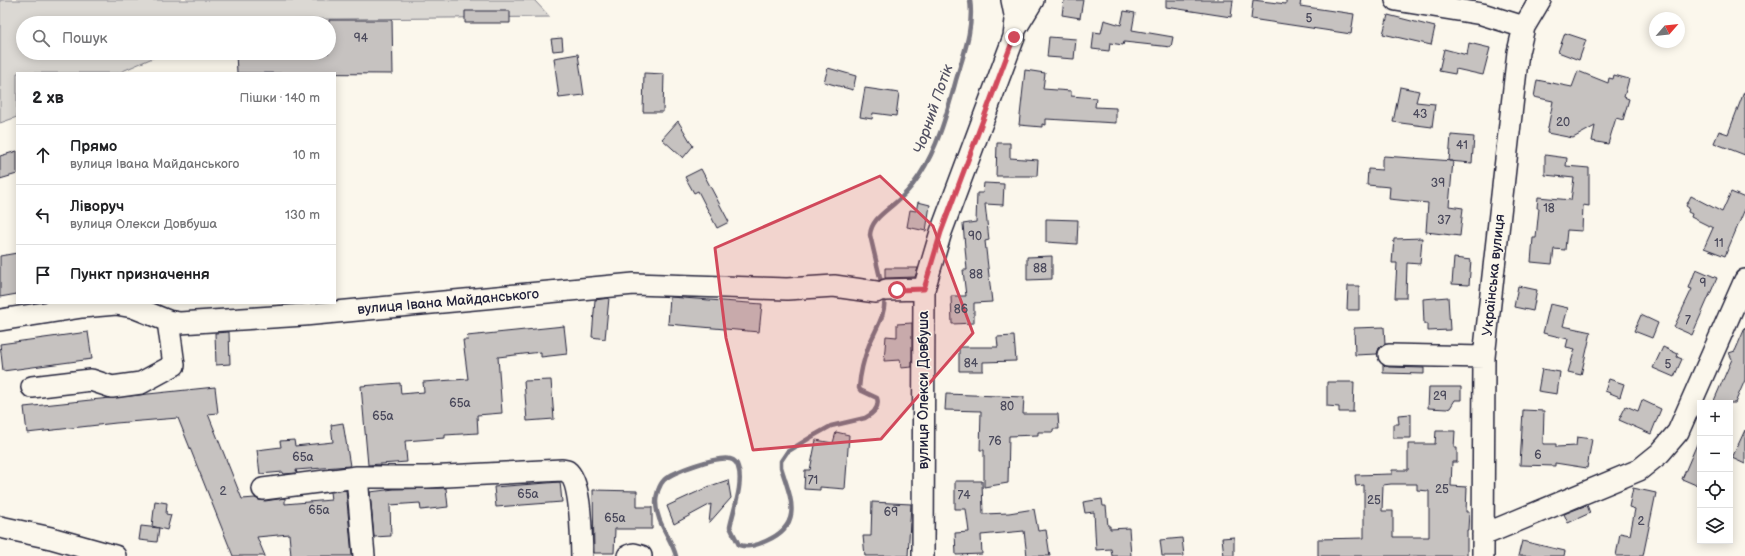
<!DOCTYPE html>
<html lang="uk">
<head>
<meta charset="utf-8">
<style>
	body { margin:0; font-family:"Balsamiq Sans",sans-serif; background:#f2f2f2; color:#202124 }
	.controls { position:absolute; right:12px; bottom:12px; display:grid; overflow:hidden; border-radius:0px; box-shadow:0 2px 10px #0003 }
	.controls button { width:36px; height:36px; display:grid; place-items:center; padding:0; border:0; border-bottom:1px solid #e0e0e0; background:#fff; color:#202124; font:20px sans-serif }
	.compass { position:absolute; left:1649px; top:12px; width:36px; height:36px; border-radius:50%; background:#fff; box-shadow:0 2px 10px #0003; rotate:62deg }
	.stop { position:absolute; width:12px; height:12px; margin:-9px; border:3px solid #d1495b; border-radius:50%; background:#fff }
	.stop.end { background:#d1495b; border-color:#fff; box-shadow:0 1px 4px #0008 }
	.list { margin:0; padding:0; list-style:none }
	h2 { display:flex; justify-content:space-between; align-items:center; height:52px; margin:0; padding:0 16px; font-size:17px }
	h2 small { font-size:13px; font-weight:400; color:#757577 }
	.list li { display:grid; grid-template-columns:26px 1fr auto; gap:12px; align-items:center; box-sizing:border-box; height:60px; padding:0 16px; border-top:1px solid #e0e0e0 }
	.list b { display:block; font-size:15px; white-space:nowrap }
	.list p { margin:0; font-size:13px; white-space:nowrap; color:#757577 }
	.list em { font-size:13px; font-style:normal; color:#757577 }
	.icon { flex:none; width:22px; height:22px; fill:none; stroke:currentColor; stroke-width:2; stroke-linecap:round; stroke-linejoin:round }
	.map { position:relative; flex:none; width:1745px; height:556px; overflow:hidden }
	.search { position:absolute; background:#fff; box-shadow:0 2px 10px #0003; left:16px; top:16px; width:320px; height:44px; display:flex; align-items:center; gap:10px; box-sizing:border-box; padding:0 14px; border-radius:22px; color:#757577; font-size:15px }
	.panel { position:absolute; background:#fff; box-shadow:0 2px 10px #0003; left:16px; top:72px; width:320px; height:232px; border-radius:0px }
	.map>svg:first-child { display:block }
	.green { fill:#dbd8d3; stroke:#7e7d87 }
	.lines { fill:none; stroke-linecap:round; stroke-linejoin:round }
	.stream { stroke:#787681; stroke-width:4.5 }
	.building { fill:#c6c2c0; stroke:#22223b; fill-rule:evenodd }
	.minor-casing { stroke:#22223b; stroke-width:24 }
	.minor { stroke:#fbf7ec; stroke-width:21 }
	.route { stroke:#d1495b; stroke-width:5 }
	.marked { fill:#d1495b; fill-opacity:0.2; stroke:#d1495b; stroke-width:3; stroke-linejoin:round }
	.labels { text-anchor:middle; stroke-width:3; stroke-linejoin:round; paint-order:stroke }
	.number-label { font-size:12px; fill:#4b4a5c }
	.street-label { font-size:14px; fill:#22223b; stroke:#fbf7ec }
	.water-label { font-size:15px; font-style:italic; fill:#545364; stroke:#fbf7ec }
</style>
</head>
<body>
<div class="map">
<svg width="1745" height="556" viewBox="0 0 1745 556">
	<rect width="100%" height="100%" fill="#fbf7ec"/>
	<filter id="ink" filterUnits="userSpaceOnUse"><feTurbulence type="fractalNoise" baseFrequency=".025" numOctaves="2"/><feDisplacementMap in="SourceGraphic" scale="8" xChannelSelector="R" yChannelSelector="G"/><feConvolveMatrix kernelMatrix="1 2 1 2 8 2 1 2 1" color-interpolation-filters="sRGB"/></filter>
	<g filter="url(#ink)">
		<path class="green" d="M0 0H534L550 17 239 20 233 23H23V53H164L118 73H17V117L0 123Z"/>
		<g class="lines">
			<path class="stream" d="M882 286 870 235C871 220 885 212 895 203 904 196 913 185 919 176 938 147 947 113 956 80 964 53 974 28 970 0
				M676 556C671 537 656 523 656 502 656 495 659 485 664 480 674 471 717 456 730 459 734 460 737 463 738 467 744 483 733 511 730 527L739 545C749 548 757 545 766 541 805 524 790 497 781 467V461L787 452 813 436 831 426 865 418C873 414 880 408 877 398L860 390 859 388C860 374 864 358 869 345 876 328 887 314 884 295"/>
		</g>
		<path class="building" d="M1064 0H1083L1080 18 1062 15Z
			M1166 0H1233L1231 17 1166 7Z
			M1253 0 1286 4V0H1301L1300 6 1354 14 1351 34 1251 19Z
			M465 11H510V23H465Z
			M1124 11 1135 13 1132 30 1173 37 1171 47 1124 42 1123 45 1110 43 1109 51 1092 49 1094 32 1101 33 1104 20 1121 25Z
			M1388 15 1435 27 1431 45 1383 34Z
			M329 20H392L393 74 237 73 236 53H329Z
			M1565 33 1586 40 1579 60 1558 52Z
			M1049 37 1076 39 1074 59 1047 57Z
			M562 38 563 50 553 51 551 39Z
			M1469 43 1490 48 1483 75 1456 69 1455 74 1439 71 1444 49 1467 55Z
			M578 54 584 95 559 98 554 58Z
			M828 68 856 76 853 90 824 82Z
			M1025 70 1045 73 1043 89 1071 91V96L1096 98 1095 107 1116 108V123L1046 119V125L1042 124V127L1019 125Z
			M1578 71 1608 83 1609 78 1613 79 1614 75 1629 79 1624 97 1629 99 1623 120 1616 118 1608 144 1592 141 1595 126 1573 138 1547 133 1553 101 1534 97 1537 80 1572 87Z
			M644 73 664 74 663 112H643Z
			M1400 87 1419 91 1416 102 1435 104 1432 127 1393 122Z
			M865 88 899 93 896 116 873 113 872 119 860 117Z
			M1744 92H1745V155L1714 143 1719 131 1728 134Z
			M678 121 693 146 683 158 662 139Z
			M1451 135 1474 137 1472 163 1449 161Z
			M997 143H1010V158L1038 160 1037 176H996Z
			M17 151V174L0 179V156Z
			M1545 155 1567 158 1566 166 1589 168V206L1583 205 1582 231 1567 230 1565 250 1554 249 1552 264 1531 262 1533 238H1536L1539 208H1537L1538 197 1571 200 1574 178 1545 175Z
			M1384 156 1453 161 1449 206 1463 208 1460 236 1426 232 1428 203 1389 199 1390 187 1367 185 1368 169 1382 170V159Z
			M701 169 729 222 717 228 698 191 694 193 685 177Z
			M984 183 1004 184 1003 205 985 204 989 240 985 241 992 302 974 303V323L952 324 951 296H966L963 270H967L963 224 976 222 977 193H983Z
			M1731 192 1745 198V209L1725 256 1704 248 1713 228 1691 217 1692 214 1688 212 1689 208 1686 206 1691 196 1722 212Z
			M918 202 930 205 926 231 907 227 910 210 916 211Z
			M1046 219 1078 220 1077 244 1046 242Z
			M1422 238 1420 264 1407 263 1406 298H1395L1397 263H1392L1394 239Z
			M17 253V294L0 297V256Z
			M1052 256V279L1027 280V257Z
			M1454 258 1471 260 1469 285 1452 284Z
			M885 268H918L915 277 885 278Z
			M1696 269 1717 278 1692 335 1674 327 1692 289 1689 288Z
			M1348 286H1359V310H1347Z
			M1518 286 1537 290 1533 311 1514 307Z
			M670 297 762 304 759 332 668 324Z
			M1448 297 1450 330 1428 331V324H1424L1423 299Z
			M609 298 605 339 592 337 595 300Z
			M1550 304 1568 308 1563 326 1591 332 1581 375 1568 372 1575 349 1566 347 1568 339 1543 333Z
			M1641 315 1658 323 1652 338 1634 331Z
			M912 323V367L901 368 900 360 884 361 886 336 897 337V324Z
			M564 326 567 354 541 357V352L498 357 502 413 477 415 478 433 445 435V438L405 441 407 462 368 465 361 386 400 383 401 394 424 392 423 382 468 379 463 340H468L467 336Z
			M1384 327 1385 344 1379 348 1377 354 1355 355 1354 328Z
			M1745 328V380L1735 403H1713L1732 359 1729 353 1735 351Z
			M88 332 92 359 3 371 0 344Z
			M229 332 230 364 216 365 215 333Z
			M1014 336 1016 361 983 362V371H959V347H998L997 337Z
			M1663 347 1678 354 1677 357 1682 359 1674 377 1653 368Z
			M1383 365 1389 367 1424 368V374L1383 373Z
			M1542 369 1560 372 1557 394 1538 391Z
			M1609 379 1624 384 1620 397 1605 391Z
			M551 380 554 419 527 421 524 381Z
			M1327 382H1354L1353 412H1339V407L1327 406Z
			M215 387 218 413 208 414 242 499 255 498 259 500 265 501 285 498V504L331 500 330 492 346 490 352 556H291L289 534 257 537 265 556H233L178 418 116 423 27 433 24 407Z
			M1429 387H1461V400H1455L1450 408 1447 409 1428 408Z
			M946 394 1024 397 1023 414H1058L1059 429H1053V432H1038V435L1009 436 1008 483 984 487V450H980L981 411 945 410Z
			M1642 400 1661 409 1651 434 1619 420 1626 406 1638 411Z
			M1523 410 1544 411 1543 444H1556V447L1576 446 1577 437 1592 439 1587 468 1555 463V466L1520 465Z
			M1411 414V438H1393V424H1399L1398 415Z
			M343 423 350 466 296 470 297 473 283 474V472L260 474 257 450 281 447 280 441 294 440 295 446 333 442 331 425Z
			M1745 430V464L1732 458Z
			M1436 431H1455L1454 448H1457V462H1452L1451 486 1467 487 1466 512H1469L1468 530H1467V556H1318V539L1364 538V485L1356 486 1355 475 1392 474V470H1408V444H1435ZM1391 484H1417V490L1429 491V537H1393V511H1382L1383 485Z
			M836 432 849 435 845 489 820 487V490L804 489 805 470H810L816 440 833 443Z
			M1700 437V475L1696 485 1682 479Z
			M728 480 731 498 709 523 711 504 674 524 667 506 710 486Z
			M955 481H982L983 514 1009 513 1034 509 1038 531 1046 530 1050 556H1027L1024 531 981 535 982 554 956 555 955 533 969 532 966 509H955Z
			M560 482 562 502 496 507 494 487Z
			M446 488 448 507 421 510 420 503 390 505 391 536 374 537 370 492 394 489Z
			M1633 488 1656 493 1643 556H1616L1620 533 1630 535 1635 509 1629 507Z
			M593 490 637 491V507H652V529H615L614 553H594Z
			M1102 499 1103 506H1106L1108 526H1110V529L1129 528 1131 556H1112L1111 549 1096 550 1094 512 1085 513 1083 502Z
			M155 501 167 503 166 514 171 515 167 530 152 526Z
			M872 502 911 504 908 556H865L863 536H871Z
			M1587 505 1590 513 1568 523 1564 514Z
			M141 526 159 528 157 542 139 540Z
			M1234 537V556H1224L1222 538Z
			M1182 538 1184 556H1162L1160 540Z
			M1522 541 1565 551 1564 556H1518Z"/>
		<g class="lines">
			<g class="minor-casing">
				<path id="minor" d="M1396 0 1482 14 1524 27
					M1016 28 1033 0
					M886 290 924 289
					M0 320 82 307 116 304 133 307 168 321 180 323 304 315 634 284 787 289 834 286 876 292
					M1389 355 1484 357
					M32 387 91 380 112 387 141 383 174 365 168 321
					M263 489 357 477
					M0 527 51 538 115 556
					M1483 535 1639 470 1660 453 1678 432 1745 280
					M364 556 357 477H427L562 470 567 471C582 482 581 537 582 556
					M628 556 634 554 641 556
					M923 556 924 289 941 232 1014 37 1016 20 1012 0
					M1483 556 1484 357 1518 52 1524 27 1540 0"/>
			</g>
			<use href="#minor" class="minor"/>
		</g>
	</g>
	<g class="lines" filter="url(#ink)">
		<path class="route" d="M897 290 924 289 941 232 1014 37"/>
	</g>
	<path class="marked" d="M880 176 933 226 973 333 881 439 753 450 726 338 715 248Z"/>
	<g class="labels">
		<g class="number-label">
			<text x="1309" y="22">5</text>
			<text x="361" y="42">94</text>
			<text x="1420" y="118">43</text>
			<text x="1563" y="126">20</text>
			<text x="1462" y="149">41</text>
			<text x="1438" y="187">39</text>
			<text x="1549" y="212">18</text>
			<text x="1444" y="224">37</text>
			<text x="975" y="240">90</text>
			<text x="1719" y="247">11</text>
			<text x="1040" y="272">88</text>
			<text x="976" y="278">88</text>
			<text x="1703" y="287">9</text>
			<text x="961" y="313">86</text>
			<text x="1688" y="324">7</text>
			<text x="971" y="367">84</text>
			<text x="1668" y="368">5</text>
			<text x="1440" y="400">29</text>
			<text x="460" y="407">65а</text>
			<text x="1007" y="410">80</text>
			<text x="383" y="420">65а</text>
			<text x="995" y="445">76</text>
			<text x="1538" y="459">6</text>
			<text x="303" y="461">65а</text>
			<text x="813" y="484">71</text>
			<text x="1442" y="493">25</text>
			<text x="223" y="495">2</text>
			<text x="528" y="498">65а</text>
			<text x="964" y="499">74</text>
			<text x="1374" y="504">25</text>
			<text x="319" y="514">65а</text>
			<text x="891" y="516">69</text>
			<text x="615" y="522">65а</text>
			<text x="1641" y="525">2</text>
		</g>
		<g class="street-label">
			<text transform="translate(1493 275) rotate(-84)" y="5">Українська вулиця</text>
			<text transform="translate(448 301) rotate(-5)" y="5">вулиця Івана Майданського</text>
			<text transform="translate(923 390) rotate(-90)" y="5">вулиця Олекси Довбуша</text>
		</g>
		<g class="water-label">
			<text transform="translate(933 109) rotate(-71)" y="5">Чорний Потік</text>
		</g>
	</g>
</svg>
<div class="controls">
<button>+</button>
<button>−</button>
<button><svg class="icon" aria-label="locate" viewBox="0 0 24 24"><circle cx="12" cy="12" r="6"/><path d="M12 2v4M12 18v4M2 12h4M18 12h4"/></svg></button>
<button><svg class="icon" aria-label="layers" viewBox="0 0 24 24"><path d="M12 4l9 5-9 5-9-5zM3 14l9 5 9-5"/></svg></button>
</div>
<svg class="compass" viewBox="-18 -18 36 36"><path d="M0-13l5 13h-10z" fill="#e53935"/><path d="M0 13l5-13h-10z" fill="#757577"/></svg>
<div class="stop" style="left:897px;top:290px"></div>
<div class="stop end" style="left:1014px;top:37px"></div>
<div class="search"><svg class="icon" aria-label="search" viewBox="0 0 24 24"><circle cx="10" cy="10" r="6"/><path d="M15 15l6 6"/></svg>Пошук</div>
<section class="panel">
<h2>2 хв<small>Пішки · 140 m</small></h2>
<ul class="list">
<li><svg class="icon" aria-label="ahead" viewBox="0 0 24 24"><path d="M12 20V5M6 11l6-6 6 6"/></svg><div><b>Прямо</b><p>вулиця Івана Майданського</p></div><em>10 m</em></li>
<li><svg class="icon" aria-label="left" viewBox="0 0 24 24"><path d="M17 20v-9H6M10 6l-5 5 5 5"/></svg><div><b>Ліворуч</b><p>вулиця Олекси Довбуша</p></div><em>130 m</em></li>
<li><svg class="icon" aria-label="arrive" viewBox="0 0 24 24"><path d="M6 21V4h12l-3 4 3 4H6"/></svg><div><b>Пункт призначення</b></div></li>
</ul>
</section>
</div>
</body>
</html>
